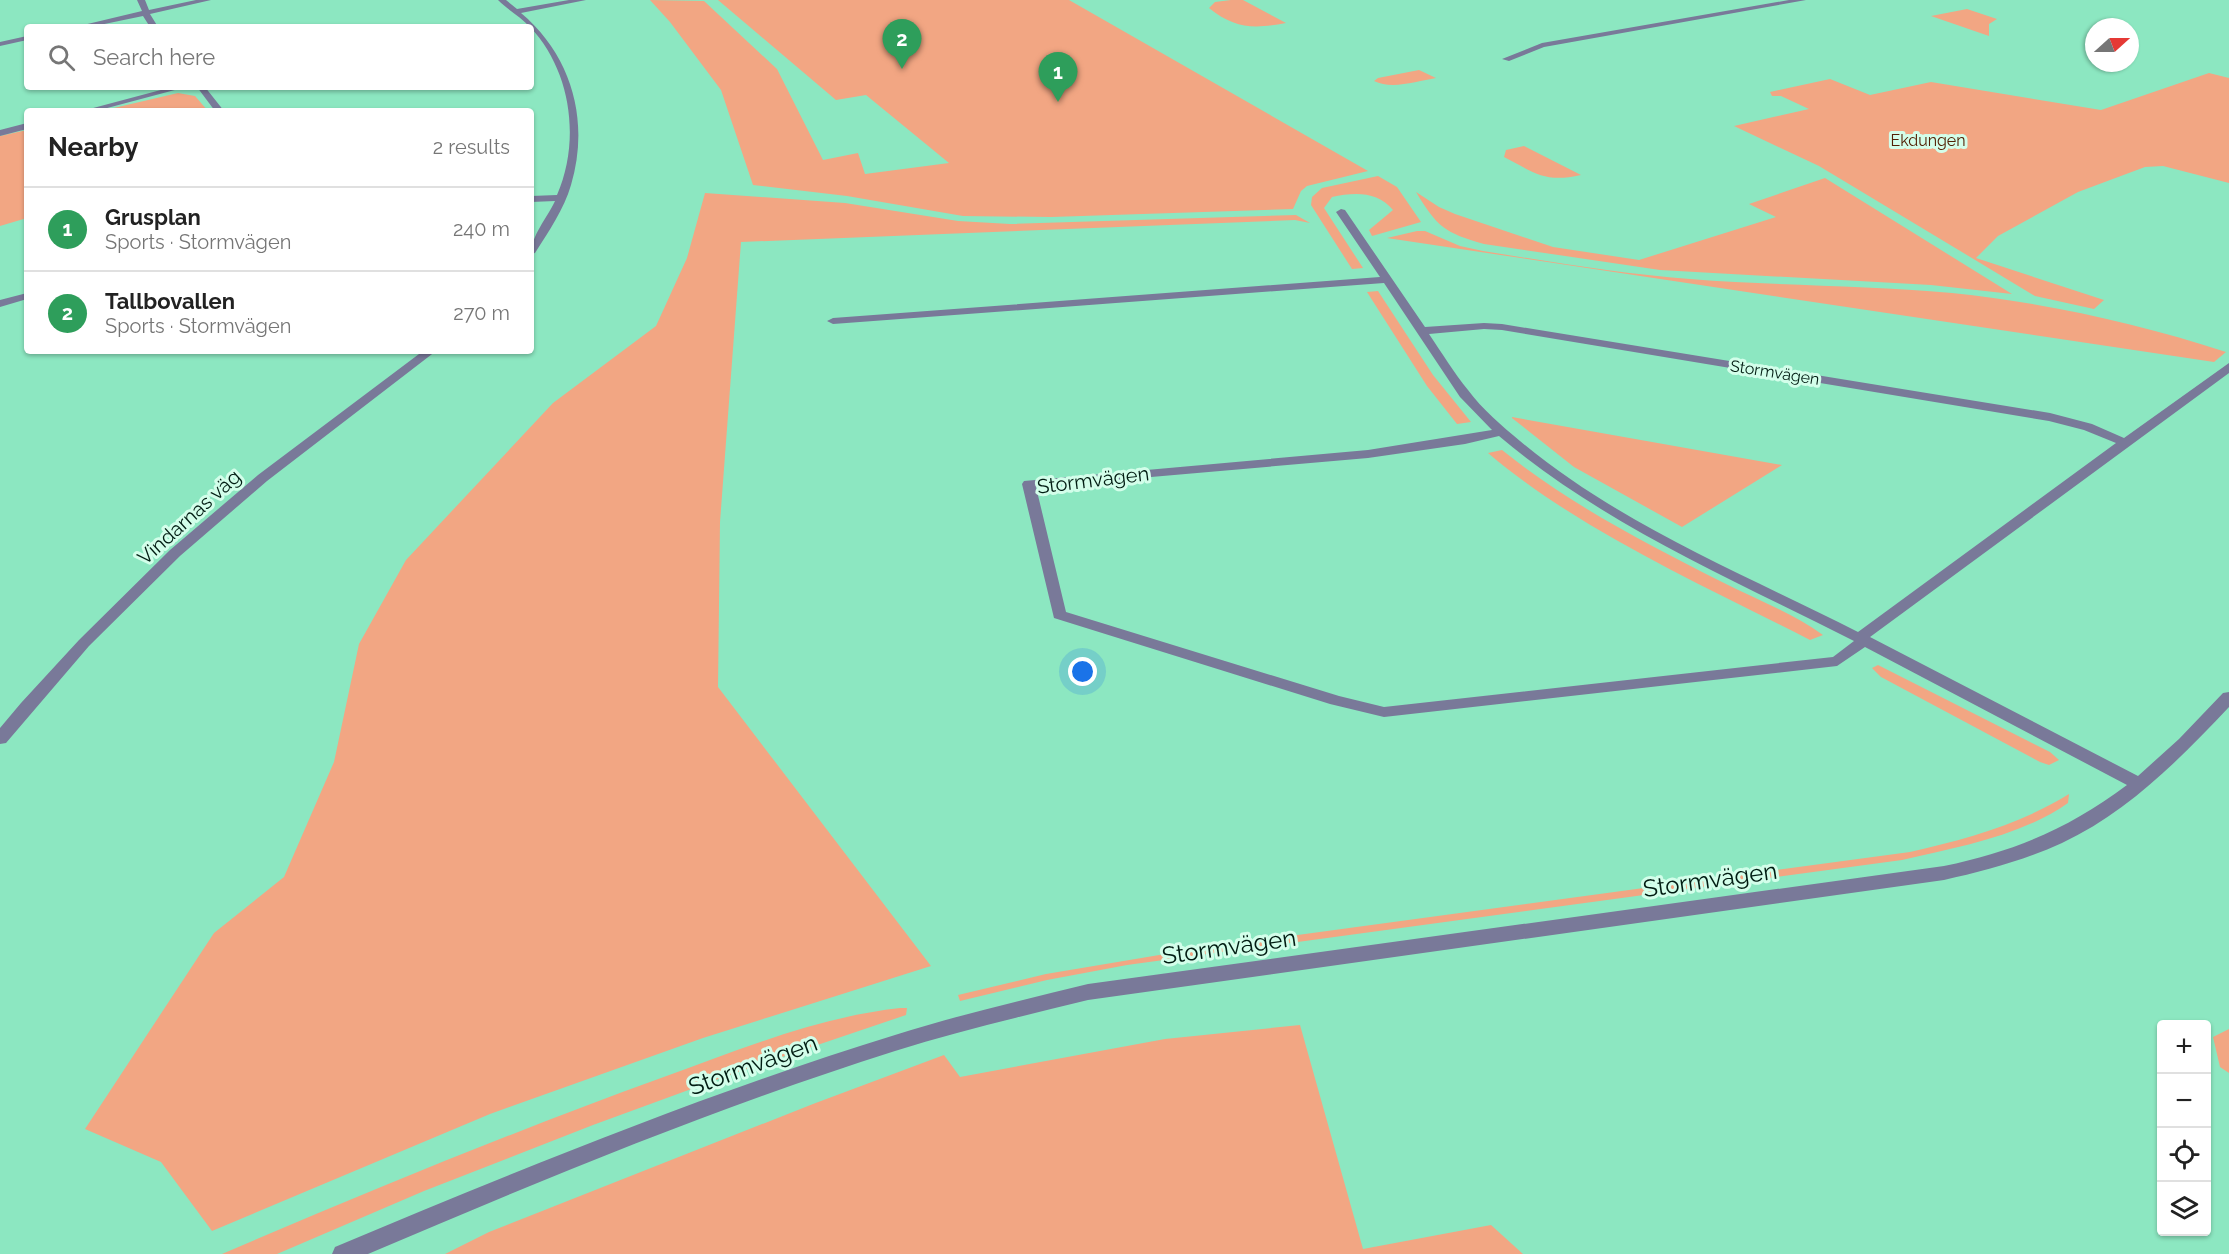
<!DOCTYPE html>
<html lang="en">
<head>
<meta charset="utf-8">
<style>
	body { margin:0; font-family:Raleway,sans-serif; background:#f6f6f6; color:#222 }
	.controls { position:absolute; right:18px; bottom:18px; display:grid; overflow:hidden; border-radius:6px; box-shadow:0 2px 4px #0004 }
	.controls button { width:54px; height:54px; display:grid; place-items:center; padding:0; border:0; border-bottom:2px solid #e0e0e0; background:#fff; color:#222; font:30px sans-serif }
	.compass { position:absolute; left:2085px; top:18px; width:54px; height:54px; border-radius:50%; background:#fff; box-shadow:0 2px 4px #0004; rotate:69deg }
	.you { position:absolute; left:1083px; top:672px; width:21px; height:21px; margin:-15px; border:4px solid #fff; border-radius:50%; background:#1a73e8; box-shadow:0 0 0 9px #1a73e833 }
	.badge { display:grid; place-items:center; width:39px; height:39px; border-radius:50%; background:#ea580c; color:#fff; font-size:20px; font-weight:700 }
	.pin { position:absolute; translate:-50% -50px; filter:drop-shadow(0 2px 3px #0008) }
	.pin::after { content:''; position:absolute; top:32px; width:21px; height:18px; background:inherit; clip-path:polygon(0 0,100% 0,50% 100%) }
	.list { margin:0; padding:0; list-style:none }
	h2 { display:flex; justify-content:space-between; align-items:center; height:78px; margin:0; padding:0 24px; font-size:26px }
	h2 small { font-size:20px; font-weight:400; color:#767676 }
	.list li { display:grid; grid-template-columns:39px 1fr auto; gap:18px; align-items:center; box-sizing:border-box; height:84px; padding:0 24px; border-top:2px solid #e0e0e0 }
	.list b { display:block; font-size:22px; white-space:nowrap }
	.list p { margin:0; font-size:20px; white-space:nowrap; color:#767676 }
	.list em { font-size:20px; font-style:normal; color:#767676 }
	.icon { flex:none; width:33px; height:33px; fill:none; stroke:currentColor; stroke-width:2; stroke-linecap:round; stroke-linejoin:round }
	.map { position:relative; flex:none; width:2229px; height:1254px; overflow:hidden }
	.search { position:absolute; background:#fff; box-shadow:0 2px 4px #0004; left:24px; top:24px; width:510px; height:66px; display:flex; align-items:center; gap:15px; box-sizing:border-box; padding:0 21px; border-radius:6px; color:#767676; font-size:22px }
	.panel { position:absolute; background:#fff; box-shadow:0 2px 4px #0004; left:24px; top:108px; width:510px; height:246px; border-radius:6px }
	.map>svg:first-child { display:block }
	.green { fill:#f2a683 }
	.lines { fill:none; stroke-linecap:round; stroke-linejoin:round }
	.minor { fill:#797999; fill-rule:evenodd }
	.labels { text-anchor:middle; stroke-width:6; stroke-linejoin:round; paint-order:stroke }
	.far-park-label { font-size:16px; fill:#532004; stroke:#d3feea }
	.far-street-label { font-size:16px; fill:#001c12; stroke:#d3feea }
	.street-label { font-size:20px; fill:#001c12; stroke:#d3feea }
	.near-street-label { font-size:24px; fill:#001c12; stroke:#d3feea }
</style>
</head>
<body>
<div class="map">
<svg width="2229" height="1254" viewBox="0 0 2229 1254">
	<rect width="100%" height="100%" fill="#8ce7c1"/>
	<path class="green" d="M650 0 704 1 777 69 823 160 858 153 865 174 949 163 866 95 836 100 718 0H1069L1368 171 1307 186 1301 191 1293 209 1051 217 963 216 847 196 753 185 721 90 670 22Z
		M1231 0H1243L1286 23C1254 29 1235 29 1209 8L1215 2Z
		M1967 9 1997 19 1989 24V36L1931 16Z
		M1419 70 1436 78C1417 81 1392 90 1374 81L1378 78Z
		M2209 73 2229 78V183L2163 166 2145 167 2078 192 1998 236 1976 258 2104 300 2094 309 2035 296 1819 166 1734 126 1809 109 1781 96H1772L1770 92 1830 79 1870 95 1931 82 2101 110Z
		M178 93 195 96 208 111H101Z
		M27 130V218L0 226V136Z
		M1524 146 1581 175C1545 183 1535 173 1504 157L1506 150Z
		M1378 176 1397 187 1421 222 1372 236 1369 230 1393 210C1378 191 1354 192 1332 197L1324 208 1363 268 1352 269 1311 205 1312 197 1322 188Z
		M1825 178 2012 294 1931 285 1660 270 1484 244C1445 233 1437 227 1416 192L1439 207 1455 214 1553 247 1639 260 1776 217 1749 204Z
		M705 193 845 203 958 221 1010 224 1296 215 1310 223 1295 220 741 242 720 522 718 687 931 966 703 1038 490 1114 212 1231 161 1162 85 1129 214 933 284 877 334 762 359 644 406 560 553 403 656 326 687 258Z
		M1417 231H1425L1460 246 1483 251C1552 262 1620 274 1690 279 1777 286 1865 285 1952 293 2046 303 2137 323 2226 352L2214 362 1387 238Z
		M1378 291 1433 375 1471 422 1457 424 1427 386 1367 292Z
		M1512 418V417L1782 465 1682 527 1574 467Z
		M1502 450C1569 504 1645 543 1722 582 1755 599 1793 613 1823 635L1810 640C1703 585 1580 531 1488 453Z
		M1878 665 2050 752 2059 760 2049 765 2040 762 1881 677 1872 668Z
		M2069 794 2068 803C2021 836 1958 847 1902 860L1127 965 1047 980 960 1001 958 995 1046 974 1201 948 1910 852C1966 839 2019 825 2069 794Z
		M900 1008H907L906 1015 735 1073 593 1125 424 1191 277 1254H222C367 1192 512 1132 661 1078 738 1050 818 1017 900 1008Z
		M1300 1025 1363 1249 1491 1225 1523 1254H445L489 1232 813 1104 944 1055 960 1077 1165 1039Z
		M2229 1029V1073L2220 1067 2213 1037Z"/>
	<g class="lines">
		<path class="minor" d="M137 0H145L149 10 196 0H211L150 14 158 27H150L143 16 90 27H75L142 11Z
			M498 0H506L517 9 569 0H586L521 13C572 56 590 121 571 185 564 209 549 231 535 253L531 254C531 236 547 218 555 201L531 202V196L557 195C581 140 571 70 530 27 521 17 508 10 498 0Z
			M1789 0H1806L1544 47 1509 61 1502 59 1542 43Z
			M27 36V40L0 46V42Z
			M172 87H186L96 111H82Z
			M197 87H205L224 111H215Z
			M27 123V129L0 136V130Z
			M1341 209 1345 210 1425 327 1484 323 1502 324 2050 413 2092 424 2124 438 2229 363V373L1870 637 2138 776 2179 739 2223 693 2229 692V707C2180 759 2128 812 2062 843 2025 860 1984 871 1944 880L1088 1000C1023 1016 958 1031 895 1051 715 1108 542 1180 368 1254H332L335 1247C519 1170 704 1094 895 1035 958 1015 1023 1000 1088 984L1944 866C2015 851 2070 828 2127 785L1865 647 1837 666 1384 717 1330 704 1054 618 1022 484 1024 481 1368 450 1492 430 1460 397 1384 283 833 324 827 321 833 318 1380 277 1336 212ZM1484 329 1502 330 2049 421 2084 430 2116 443 1858 632C1744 574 1619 524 1520 441 1502 426 1482 409 1468 390 1454 373 1442 353 1429 334ZM1499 436C1604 525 1732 579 1854 641L1833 657 1384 707 1339 696 1066 612 1036 487 1368 458 1465 444Z
			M27 293V299L0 307V300Z
			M423 351H436L267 481 180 556 89 646 6 743 0 744V728L21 703 79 640 170 550 258 475Z"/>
	</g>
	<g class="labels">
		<g class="far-park-label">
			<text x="1928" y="146">Ekdungen</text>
		</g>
		<g class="far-street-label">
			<text transform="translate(1775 372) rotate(9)" y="6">Stormvägen</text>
		</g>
		<g class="street-label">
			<text transform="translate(1093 480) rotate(-7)" y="7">Stormvägen</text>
			<text transform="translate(189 517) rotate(-42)" y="7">Vindarnas väg</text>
		</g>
		<g class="near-street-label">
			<text transform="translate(1710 880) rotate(-8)" y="8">Stormvägen</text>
			<text transform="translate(1229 947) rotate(-8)" y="8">Stormvägen</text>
			<text transform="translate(753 1065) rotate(-20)" y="8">Stormvägen</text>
		</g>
	</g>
</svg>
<div class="controls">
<button>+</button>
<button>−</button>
<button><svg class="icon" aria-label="locate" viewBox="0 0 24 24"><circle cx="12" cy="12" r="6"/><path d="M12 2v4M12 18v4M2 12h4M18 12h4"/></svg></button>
<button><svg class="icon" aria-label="layers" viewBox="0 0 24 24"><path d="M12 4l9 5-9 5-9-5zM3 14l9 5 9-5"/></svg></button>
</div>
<svg class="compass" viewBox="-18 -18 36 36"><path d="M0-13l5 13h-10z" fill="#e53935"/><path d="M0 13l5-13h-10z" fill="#767676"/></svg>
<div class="you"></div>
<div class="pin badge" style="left:1058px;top:102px;background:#2e9e5b">1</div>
<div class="pin badge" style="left:902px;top:69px;background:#2e9e5b">2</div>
<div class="search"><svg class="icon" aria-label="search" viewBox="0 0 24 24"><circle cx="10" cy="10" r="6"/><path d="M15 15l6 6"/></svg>Search here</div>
<section class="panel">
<h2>Nearby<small>2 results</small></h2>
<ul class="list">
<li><span class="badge" style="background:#2e9e5b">1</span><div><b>Grusplan</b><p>Sports · Stormvägen</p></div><em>240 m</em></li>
<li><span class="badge" style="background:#2e9e5b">2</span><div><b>Tallbovallen</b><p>Sports · Stormvägen</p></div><em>270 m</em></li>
</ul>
</section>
</div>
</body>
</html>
